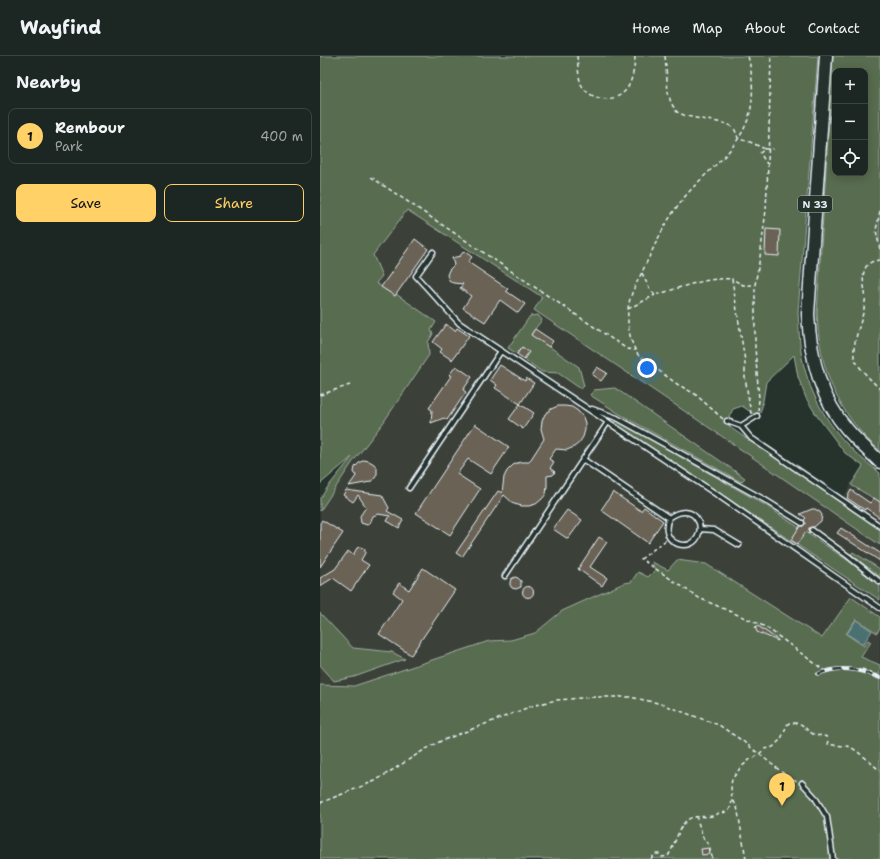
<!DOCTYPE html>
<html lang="en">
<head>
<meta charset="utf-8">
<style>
	body { margin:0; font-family:"Shantell Sans",sans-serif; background:#29322f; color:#f1f3f6 }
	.controls { position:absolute; right:12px; top:12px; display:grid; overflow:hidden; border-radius:8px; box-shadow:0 2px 10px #0003 }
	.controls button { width:36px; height:36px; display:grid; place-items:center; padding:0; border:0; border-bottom:1px solid #3a4340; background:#1c2622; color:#f1f3f6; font:20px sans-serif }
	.you { position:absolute; left:327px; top:312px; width:14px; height:14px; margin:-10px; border:3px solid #fff; border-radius:50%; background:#1a73e8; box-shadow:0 0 0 6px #1a73e833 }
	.badge { display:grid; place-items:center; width:26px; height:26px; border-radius:50%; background:#ffd166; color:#111; font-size:13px; font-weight:700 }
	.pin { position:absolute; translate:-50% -33px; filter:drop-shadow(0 1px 2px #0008) }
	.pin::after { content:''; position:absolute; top:21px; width:14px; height:12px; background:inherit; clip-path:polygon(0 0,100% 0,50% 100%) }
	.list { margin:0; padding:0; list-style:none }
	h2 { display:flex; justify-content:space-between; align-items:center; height:52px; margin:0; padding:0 16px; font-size:17px }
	h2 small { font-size:13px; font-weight:400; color:#a0a5a5 }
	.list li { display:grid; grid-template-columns:26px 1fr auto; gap:12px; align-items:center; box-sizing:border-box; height:56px; margin:0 8px 8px; padding:0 8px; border:1px solid #3a4340; border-radius:8px }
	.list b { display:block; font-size:15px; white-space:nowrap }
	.list p { margin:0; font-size:13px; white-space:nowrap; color:#a0a5a5 }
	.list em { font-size:13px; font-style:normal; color:#a0a5a5 }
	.actions { display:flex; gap:8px; padding:12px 16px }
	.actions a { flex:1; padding:9px 0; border:1px solid #ffd166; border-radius:8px; text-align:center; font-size:14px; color:#ffd166 }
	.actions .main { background:#ffd166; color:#111 }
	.icon { flex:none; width:22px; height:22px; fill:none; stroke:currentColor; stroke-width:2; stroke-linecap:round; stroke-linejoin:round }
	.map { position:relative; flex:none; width:560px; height:803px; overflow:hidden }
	header { display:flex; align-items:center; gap:24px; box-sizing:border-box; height:56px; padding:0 20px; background:#1c2622; border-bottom:1px solid #3a4340 }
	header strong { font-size:19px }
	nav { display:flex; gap:22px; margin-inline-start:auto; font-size:14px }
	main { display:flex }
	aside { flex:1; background:#1c2622 }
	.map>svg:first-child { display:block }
	.built { fill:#3b4139 }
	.green { fill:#586c4f; stroke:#a0aea4; fill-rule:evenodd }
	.water { fill:#4c6f72; stroke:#8aa3a8 }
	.building { fill:#6b6255; stroke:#e8f1f8 }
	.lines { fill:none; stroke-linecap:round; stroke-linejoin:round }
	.service-casing { stroke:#e8f1f8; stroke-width:7 }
	.primary-casing { stroke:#e8f1f8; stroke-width:15 }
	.path { stroke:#e8f1f8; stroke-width:1.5; stroke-dasharray:4 3; stroke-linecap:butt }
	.service { stroke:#26332d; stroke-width:4 }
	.primary { stroke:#26332d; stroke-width:12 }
	.rail-casing { stroke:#e8f1f8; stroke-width:4 }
	.rail { stroke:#26332d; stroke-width:2.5; stroke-dasharray:8; stroke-linecap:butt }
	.path-bridge { stroke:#e8f1f8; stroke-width:1.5; stroke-dasharray:4 3; stroke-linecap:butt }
	.labels { text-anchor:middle; stroke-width:3; stroke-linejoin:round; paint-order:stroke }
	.shield { fill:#26332d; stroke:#aeb8bb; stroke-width:1 }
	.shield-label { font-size:10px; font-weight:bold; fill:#e8f1f8 }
</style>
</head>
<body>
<header>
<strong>Wayfind</strong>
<nav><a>Home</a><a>Map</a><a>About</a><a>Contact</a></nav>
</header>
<main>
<aside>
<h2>Nearby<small></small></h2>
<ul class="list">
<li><span class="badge">1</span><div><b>Rembour</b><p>Park</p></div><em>400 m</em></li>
</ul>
<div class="actions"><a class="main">Save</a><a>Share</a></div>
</aside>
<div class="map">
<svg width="560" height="803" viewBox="0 0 560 803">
	<rect width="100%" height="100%" fill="#26332d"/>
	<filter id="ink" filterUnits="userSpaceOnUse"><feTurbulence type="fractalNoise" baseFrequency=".025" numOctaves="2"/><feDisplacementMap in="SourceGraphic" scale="8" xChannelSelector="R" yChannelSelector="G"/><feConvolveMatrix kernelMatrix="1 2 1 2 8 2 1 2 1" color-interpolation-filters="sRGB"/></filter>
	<g filter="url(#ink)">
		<path class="built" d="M87 154 222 241 215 254 397 377 560 489V609L541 601 525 597 357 504 348 514 332 507 335 514 328 521 318 516 312 526 304 527 242 555 215 577 191 584 169 585 34 630 0 629V455L32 407 63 367 109 299 108 286 113 278 76 238 75 240 56 227 62 220 53 199Z
			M433 380 523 441 531 429 560 446V473L429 385Z"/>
		<path class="green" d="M0 0H498L478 256C479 270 479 283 481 296 487 333 507 370 534 395 542 403 551 410 560 417V446L531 429 543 410 525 397 497 360 486 342 478 321 474 299 446 326 442 351 438 361 422 350 413 353 407 365 411 372 560 473V489L397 377 214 254 222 241 87 154 53 199 62 220 56 227 75 240 76 238 116 266 111 274 113 278 108 286 109 299 63 367 32 407 0 455V443L7 432 32 401 0 428Z
			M513 0H560V395C517 357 499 313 497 257ZM515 15H545V117H515Z
			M218 259 222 264 211 278 259 311 264 330 261 333 238 317 222 316 204 303 208 296 202 291 197 298 188 292 210 260Z
			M295 332 425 422 421 426 298 357 270 339 274 334Z
			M296 364 445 449 526 503 560 530V544L294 367Z
			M533 496 560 513V521L531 498Z
			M357 504 386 508 502 582 531 541 560 561V572L557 577 536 563 526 578 544 590 548 584 551 586 541 601 560 609V803H0V629L34 630 169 585 191 584 215 577 242 555 304 527 311 526 318 516 328 521 335 514 332 506 348 514Z
			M0 557 33 592 72 596 85 603 34 621 14 625 0 609Z"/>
		<path class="water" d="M536 564 552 575 543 588 527 578Z"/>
		<path class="building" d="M446 173 460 174 459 200 445 199Z
			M95 183 108 193 75 240 61 231Z
			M144 195 152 201 148 206 188 233 186 235 205 248 198 257 180 244 165 266 143 252 151 240 140 232 143 228 133 227 129 224 127 219 129 214 134 209 132 202 140 200Z
			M126 268 135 275 137 272 149 280 132 304 120 296 122 293 113 286Z
			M215 273 233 285 229 291 211 279Z
			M202 291 209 296 204 303 197 298Z
			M180 309 205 325 206 322 214 327 200 348 175 332 177 329 170 324Z
			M136 310 152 321 143 334 146 336 127 364 124 362 111 367 112 354 109 352 131 320 129 319Z
			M277 311 287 317 281 325 272 319Z
			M200 348 214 357 203 373 189 363Z
			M238 350H245L252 351 258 355 263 361 265 367V374L263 381 259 387 254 391 247 394 236 393 229 403 234 406 230 412 235 416 233 419 227 420V431L226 438 222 443 216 448 209 450H202L194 448 184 439 142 501 136 497 178 435 182 437 184 421 187 415 193 409 200 406H209L224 383 221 373 222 365 225 358 231 353Z
			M155 368 189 391 171 418 148 403 137 418 160 433 130 479 96 457Z
			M44 404 49 405 54 408 57 412V418L55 422 50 426 29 430 36 420 34 416 35 411 39 407Z
			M26 434 62 439 69 452 67 455 83 464 79 472 67 465 70 460 58 458 53 460 50 467 47 469 41 467 40 460 46 451 38 439 33 446 23 439Z
			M531 434 550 447 554 442 560 446V462L546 452 545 454 527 442Z
			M293 436 321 455 324 451 343 465 328 487 281 454Z
			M492 453H495L500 456 502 459 501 465 494 471 489 472V478L486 476 477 488 471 484 480 470H483L485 468 484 464 486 462 480 458Z
			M247 454 262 464 248 483 233 473Z
			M2 464 23 477 0 511V467Z
			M521 472 560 497V505L517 477Z
			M279 481 287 486 270 511 287 522 282 530 258 513Z
			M40 491 43 492 45 494V497L41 504 49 509 31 535 13 522 0 530V522L15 513 28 495 33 499 37 492Z
			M103 512 135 534 91 599 59 578 82 543 73 536 79 527 89 534Z
			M195 521 198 522 201 525V531L196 533 192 532 190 529V526L191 523Z
			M202.5 536a5.5 5.5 0 1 1 11 0a5.5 5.5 0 1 1-11 0Z
			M438 570 458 584V585L437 576 435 571Z
			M389 792 390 798 382 799 381 793Z"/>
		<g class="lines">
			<g class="service-casing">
				<path id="service" d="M113 196 96 220 139 267 399 440 560 552
					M272 353 297 362 445 444 482 467
					M437 360 421 370 431 382 560 470
					M407 365 421 370
					M264 404 349 462C358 455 372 452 378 465 380 468 380 473 379 477 374 499 337 489 349 462
					M89 432 181 295
					M380 473 394 474 419 489
					M492 474 528 500 560 526
					M185 520 288 366
					M482 727 494 740 507 761 513 803"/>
			</g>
			<g class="primary-casing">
				<path id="primary" d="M506 0 488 258C490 299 499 341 527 373 537 385 549 395 560 406"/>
			</g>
			<path class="path" d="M257 0C258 8 258 17 260 25 265 43 292 49 305 35 312 28 315 10 315 0
				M345 0 348 36 351 47 357 56 366 60 408 68 415 74 418 82 422 84 428 85 445 93 440 97 447 108
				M51 121 307 293 315 294
				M560 155 556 174 560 194
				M560 204C554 204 547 207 545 213 540 225 547 234 545 246 544 261 532 286 534 300 535 309 553 326 560 333
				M322 217 329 232 335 239C360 232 386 221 412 223
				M308 253 335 239
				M0 339 30 329
				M438 355 439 343 435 291V229L440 201 446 154 448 109 451 0
				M431 358 425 321V305L412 223 423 229H435
				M403 363 375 338 357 328 319 300C310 288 307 269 308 254 309 239 317 227 323 214 335 189 345 165 363 143 384 116 414 99 427 66 435 46 433 20 428 0
				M346 484 321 503 379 542 446 571 505 615
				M542 613 560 620
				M413 745 417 750 426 803
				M0 747 55 725 104 694 121 685 212 650 236 644 275 641H310L338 647 399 669 424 686 468 721 477 725
				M376 760 384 784 389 789 392 801 390 803
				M331 803 335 798H339L342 801 348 800C354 791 359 771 366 765 373 758 384 762 393 760 396 759 398 757 401 757 404 756 407 757 409 754 415 745 409 734 412 724 413 721 419 714 421 711 424 708 427 707 430 703L434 702 445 693 453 691 461 683 467 669 469 667C486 666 482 672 493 678 498 680 502 679 507 681L508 688C515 690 523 689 530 691 537 694 555 710 560 715"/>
			<use href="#service" class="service"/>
			<use href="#primary" class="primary"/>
			<g class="rail-casing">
				<path id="rail" d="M498 618C520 609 539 613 560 622"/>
			</g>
			<use href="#rail" class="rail"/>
			<path class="path-bridge" d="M445 93H453"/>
		</g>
	</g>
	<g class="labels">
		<rect class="shield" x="478" y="140" width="34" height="16" rx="3"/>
		<g class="shield-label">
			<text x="495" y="152">N 33</text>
		</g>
	</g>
</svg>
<div class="controls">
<button>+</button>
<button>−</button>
<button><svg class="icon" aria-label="locate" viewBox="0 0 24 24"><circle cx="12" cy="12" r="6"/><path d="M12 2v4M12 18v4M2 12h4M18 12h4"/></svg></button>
</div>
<div class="you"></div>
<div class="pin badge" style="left:462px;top:750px">1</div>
</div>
</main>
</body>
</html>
